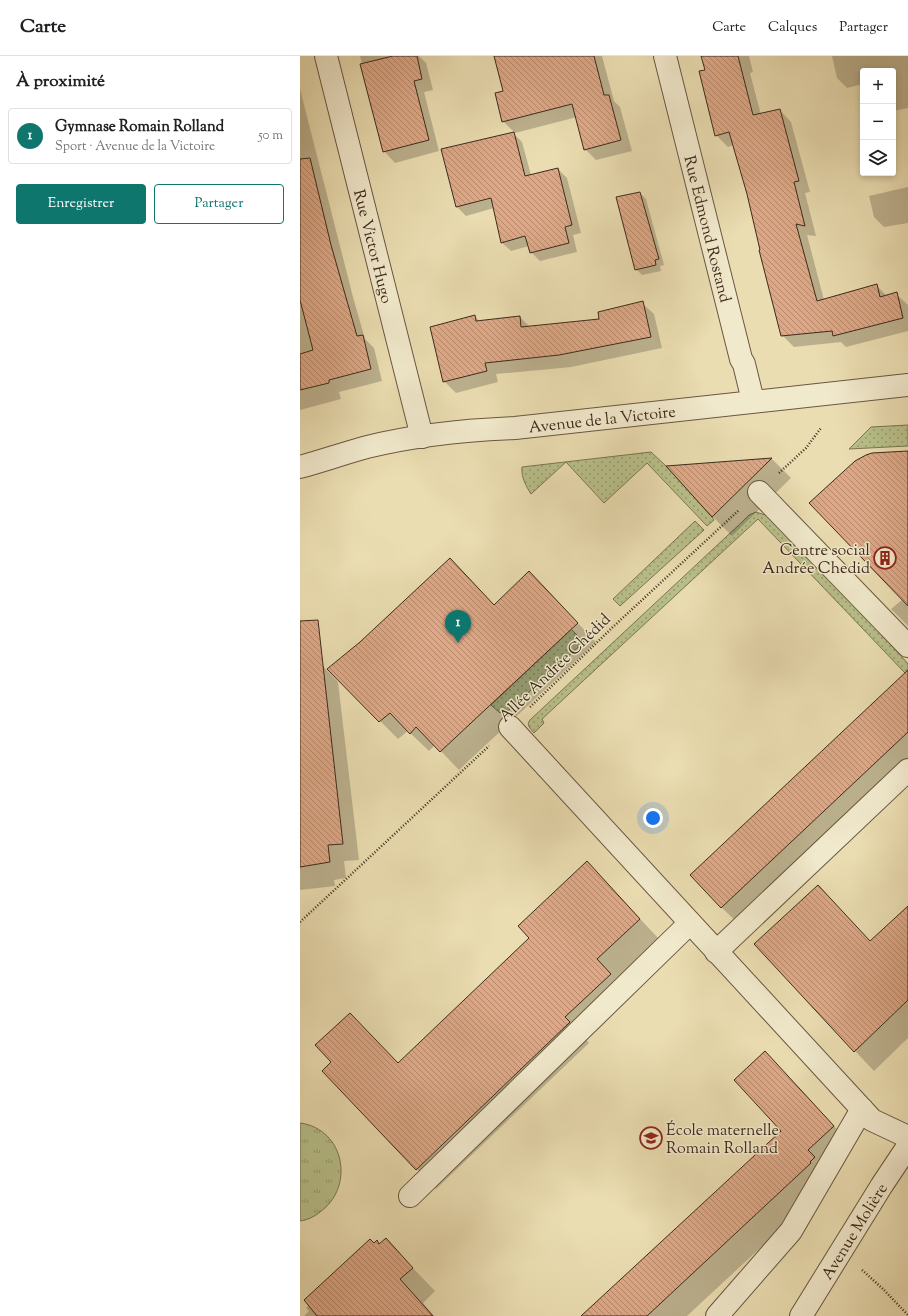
<!DOCTYPE html>
<html lang="fr">
<head>
<meta charset="utf-8">
<style>
	body { margin:0; font-family:"Sorts Mill Goudy",serif; background:#f6f6f6; color:#202124 }
	.controls { position:absolute; right:12px; top:12px; display:grid; overflow:hidden; border-radius:4px; box-shadow:0 2px 6px #0003 }
	.controls button { width:36px; height:36px; display:grid; place-items:center; padding:0; border:0; border-bottom:1px solid #e0e0e0; background:#fff; color:#202124; font:20px sans-serif }
	.you { position:absolute; left:353px; top:762px; width:14px; height:14px; margin:-10px; border:3px solid #fff; border-radius:50%; background:#1a73e8; box-shadow:0 0 0 6px #1a73e833 }
	.badge { display:grid; place-items:center; width:26px; height:26px; border-radius:50%; background:#0f766e; color:#fff; font-size:13px; font-weight:700 }
	.pin { position:absolute; translate:-50% -33px; filter:drop-shadow(0 1px 2px #0008) }
	.pin::after { content:''; position:absolute; top:21px; width:14px; height:12px; background:inherit; clip-path:polygon(0 0,100% 0,50% 100%) }
	.list { margin:0; padding:0; list-style:none }
	h2 { display:flex; justify-content:space-between; align-items:center; height:52px; margin:0; padding:0 16px; font-size:17px }
	h2 small { font-size:13px; font-weight:400; color:#757577 }
	.list li { display:grid; grid-template-columns:26px 1fr auto; gap:12px; align-items:center; box-sizing:border-box; height:56px; margin:0 8px 8px; padding:0 8px; border:1px solid #e0e0e0; border-radius:4px }
	.list b { display:block; font-size:15px; white-space:nowrap }
	.list p { margin:0; font-size:13px; white-space:nowrap; color:#757577 }
	.list em { font-size:13px; font-style:normal; color:#757577 }
	.actions { display:flex; gap:8px; padding:12px 16px }
	.actions a { flex:1; padding:9px 0; border:1px solid #0f766e; border-radius:4px; text-align:center; font-size:14px; color:#0f766e }
	.actions .main { background:#0f766e; color:#fff }
	.icon { flex:none; width:22px; height:22px; fill:none; stroke:currentColor; stroke-width:2; stroke-linecap:round; stroke-linejoin:round }
	.map { position:relative; flex:none; width:608px; height:1260px; overflow:hidden }
	header { display:flex; align-items:center; gap:24px; box-sizing:border-box; height:56px; padding:0 20px; background:#fff; border-bottom:1px solid #e0e0e0 }
	header strong { font-size:19px }
	nav { display:flex; gap:22px; margin-inline-start:auto; font-size:14px }
	main { display:flex }
	aside { flex:1; background:#fff }
	.map>svg:first-child { display:block }
	.grass { fill:url(#grass-dots); stroke:#7b7553 }
	.park { fill:url(#park-tufts); stroke:#7b7553 }
	.shadow { fill:#0003 }
	.building { fill:url(#building-back-hatch); stroke:#3e2a1c }
	.lines { fill:none; stroke-linecap:round; stroke-linejoin:round }
	.minor-casing { stroke:#695741; stroke-width:24 }
	.path { stroke:#3e2a1c; stroke-width:2.5; stroke-dasharray:1 2; stroke-linecap:butt }
	.minor { stroke:#f1e9cc; stroke-width:22 }
	.labels { text-anchor:middle; stroke-width:3; stroke-linejoin:round; paint-order:stroke }
	.street-label { font-size:16px; fill:#3e2a1c; stroke:#f1e9cc }
	.poi-label { font-size:16px; fill:#3e2a1c; stroke:#f1e9cc; text-anchor:end }
</style>
</head>
<body>
<header>
<strong>Carte</strong>
<nav><a>Carte</a><a>Calques</a><a>Partager</a></nav>
</header>
<main>
<aside>
<h2>À proximité<small></small></h2>
<ul class="list">
<li><span class="badge">1</span><div><b>Gymnase Romain Rolland</b><p>Sport · Avenue de la Victoire</p></div><em>50 m</em></li>
</ul>
<div class="actions"><a class="main">Enregistrer</a><a>Partager</a></div>
</aside>
<div class="map">
<svg width="608" height="1260" viewBox="0 0 608 1260">
	<defs>
		<pattern id="grass-dots" width="8" height="8" patternUnits="userSpaceOnUse"><rect width="8" height="8" fill="#b8c08a"/><path d="M2 2h.1M6 6h.1" fill="none" stroke="#979c70" stroke-width="1.8" stroke-linecap="round"/></pattern>
		<pattern id="park-tufts" width="24" height="20" patternUnits="userSpaceOnUse"><rect width="24" height="20" fill="#b8c08a"/><path d="M3 7l-1-3M5 7V3M7 7l1-3M15 17l-1-3M17 17v-4M19 17l1-3" fill="none" stroke="#979c70"/></pattern>
		<pattern id="building-back-hatch" width="6" height="6" patternUnits="userSpaceOnUse"><rect width="6" height="6" fill="#dea886"/><path d="M-1 5l2 2M0 0l6 6M5-1l2 2" fill="none" stroke="#b5896d"/></pattern>
	</defs>
	<rect width="100%" height="100%" fill="#eaddb1"/>
	<filter id="stains"><feTurbulence type="fractalNoise" baseFrequency=".005" numOctaves="4"/><feColorMatrix values="0 0 0 0 .2 0 0 0 0 .09 0 0 0 0 .02 0 0 0 .5 -.17"/></filter>
	<radialGradient id="worn" r=".72"><stop offset=".6" stop-color="#630" stop-opacity="0"/><stop offset="1" stop-color="#630" stop-opacity=".3"/></radialGradient>
	<path class="grass" d="M608 369V390L549 393 571 371Z
		M351 396 366 410 412 461 414 464 407 470 347 407 304 447 266 406 231 438C226 430 221 421 222 411Z
		M456 456 468 460 483 472 602 601 608 608V614L605 617 458 463 242 663 244 667 234 677C230 672 226 669 230 664L442 466 449 459Z
		M395 465 404 474 320 550 313 543Z
		M271 573 284 586 209 654 200 657 191 649Z"/>
	<path class="park" d="M0 1067C45 1073 55 1131 20 1156 14 1161 7 1164 0 1165Z"/>
	<path class="shadow" d="M60 0H119L126 7 133 34 124 36 139 95 95 107 84 95Z
		M227 0H302L314 45 320 51 332 95 296 104 285 93 277 61 215 77 203 65 205 36Z
		M402 0H449L453 16 450 17 461 59 480 54 491 66 510 136 505 137 516 180 507 179 524 244 577 230 587 240 596 238 608 249V275L546 291 541 286 494 291 482 279 448 138 434 89 428 91 416 79 406 15Z
		M532 0H608V52L593 55V15H563V28L547 32 537 22Z
		M0 33 53 241 65 283 74 292 82 325 39 336 41 343 0 354Z
		M213 77 222 86 231 119 258 113 267 122 281 177 273 179 277 196 240 205 231 196 229 190 211 195 202 187 194 152 166 160 157 151Z
		M608 131V167L584 171 574 161 569 140Z
		M340 137 346 143 364 209 360 210 361 215 342 219 336 213Z
		M342 247 354 258 362 292 271 311 196 318 198 326 156 337 144 325 175 260 179 265 220 261 230 271 301 264Z
		M608 396V570L591 553 603 543Z
		M472 403 491 422 432 480 412 460 368 411Z
		M247 535 296 586 159 714 135 689 129 695 108 675 98 683 29 613 194 549Z
		M22 609 38 626 59 804 44 805 46 822 34 824 35 830 0 834V615Z
		M608 617V712L440 869 421 851Z
		M287 806 359 883 316 923 330 938 284 981 289 987 136 1133 23 1015 98 1008 231 882Z
		M608 851V982L574 1015 555 995 570 886Z
		M465 997 553 1090 530 1127 387 1260H282L483 1075Z
		M85 1183 135 1235 123 1247 134 1260H4L9 1255 6 1252 74 1188 77 1186 80 1189Z"/>
	<path class="building" d="M93 0H117L122 23 114 25 129 84 83 96 60 8Z
		M194 0H294L304 39H309L321 84 284 94 272 48 202 66 195 37 203 35Z
		M401 0H438L453 59 480 53 499 125 494 126 505 170 496 168 517 245 577 228 580 241 597 236 603 262 533 280 532 275 481 280 459 194H460L447 138 429 76 415 80 399 15 405 14Z
		M214 76 225 120 258 112 272 169 265 171 269 187 230 197 225 180 201 187 191 142 156 151 141 93Z
		M10 102 31 189 57 280 63 279 71 313 29 324V327L0 334V298L13 294 0 244V103Z
		M340 136 359 203 355 204 356 209 335 214 316 141Z
		M343 245 351 281 259 299 185 307 187 315 143 326 130 271 175 259 176 265 220 260 221 271 299 263 298 256Z
		M608 395V550L509 447 555 405 566 399 572 397Z
		M472 402 412 461 366 410Z
		M150 502 194 549 229 515 278 567 140 696 116 671 110 678 90 657 79 666 27 613 60 586Z
		M18 564 43 788 28 789 30 806 0 811V565Z
		M608 614V676L421 852 390 819Z
		M287 805 340 863 297 903 311 918 265 961 270 966 116 1114 22 1015 31 1006 15 989 50 957 98 1007 229 882 218 870Z
		M518 829 570 885 608 850V944L554 996 454 888Z
		M465 995 534 1070 508 1094 515 1101 510 1106 511 1107 347 1260H281L481 1075 434 1024Z
		M86 1182 113 1212 100 1223 133 1260H17L4 1244 70 1183 74 1187 77 1184 79 1188Z"/>
	<g class="lines">
		<g class="minor-casing">
			<g id="minor">
				<path id="s1" d="M26 0 122 381"/>
				<path id="s2" d="M365 0 441 303 444 308 453 345"/>
				<path id="s3" d="M0 411C22 405 45 397 67 391 115 379 166 374 215 372L608 329"/>
				<path d="M459 436 608 590"/>
				<path d="M210 671 572 1064 608 1081"/>
				<path d="M416 896 608 714"/>
				<path d="M110 1140 390 867"/>
				<path d="M417 1260 491 1175 562 1053"/>
				<path id="s4" d="M501 1260 582 1129 608 1090"/>
			</g>
		</g>
		<path class="path" d="M479 417 506 392 521 372
			M230 651 314 570 439 454
			M0 866 189 690
			M562 1214 582 1232 608 1259"/>
		<use href="#minor" class="minor"/>
	</g>
	<defs>
		<g id="building-ring" transform="scale(1.15)"><circle r="9.5" fill="#f1e9cc" stroke="#8f2418" stroke-width="1.5"/><path d="M-4-6H4V6H1V3H-1V6H-4ZM-2.5-4.3h1.7v1.8h-1.7ZM.8-4.3h1.7v1.8H.8ZM-2.5-1h1.7V.8h-1.7ZM.8-1h1.7V.8H.8Z" fill="#8f2418"/></g>
		<g id="school-ring" transform="scale(1.15)"><circle r="9.5" fill="#f1e9cc" stroke="#8f2418" stroke-width="1.5"/><path d="M0-5L7-2L0 1L-7-2ZM-4 1L0 2.5L4 1V4Q0 6-4 4Z" fill="#8f2418"/></g>
	</defs>
	<g fill-rule="evenodd">
		<use href="#building-ring" x="585" y="502"/>
		<use href="#school-ring" x="351" y="1082"/>
	</g>
	<g class="labels">
		<g class="street-label">
			<text dy="6" stroke="none"><textPath href="#s2" startOffset="178">Rue Edmond Rostand</textPath></text>
			<text dy="6" stroke="none"><textPath href="#s1" startOffset="196">Rue Victor Hugo</textPath></text>
			<text dy="6" stroke="none"><textPath href="#s3" startOffset="307">Avenue de la Victoire</textPath></text>
			<text transform="translate(254 611) rotate(-44)" y="6">Allée Andrée Chédid</text>
			<text dy="6" stroke="none"><textPath href="#s4" startOffset="100">Avenue Molière</textPath></text>
		</g>
		<g class="poi-label">
			<text x="570" y="499">Centre social<tspan x="570" dy="18">Andrée Chedid</tspan></text>
			<text x="366" y="1079" text-anchor="start">École maternelle<tspan x="366" dy="18">Romain Rolland</tspan></text>
		</g>
	</g>
	<rect width="100%" height="100%" filter="url(#stains)"/>
	<rect width="100%" height="100%" fill="url(#worn)"/>
</svg>
<div class="controls">
<button>+</button>
<button>−</button>
<button><svg class="icon" aria-label="layers" viewBox="0 0 24 24"><path d="M12 4l9 5-9 5-9-5zM3 14l9 5 9-5"/></svg></button>
</div>
<div class="you"></div>
<div class="pin badge" style="left:158px;top:587px">1</div>
</div>
</main>
</body>
</html>
